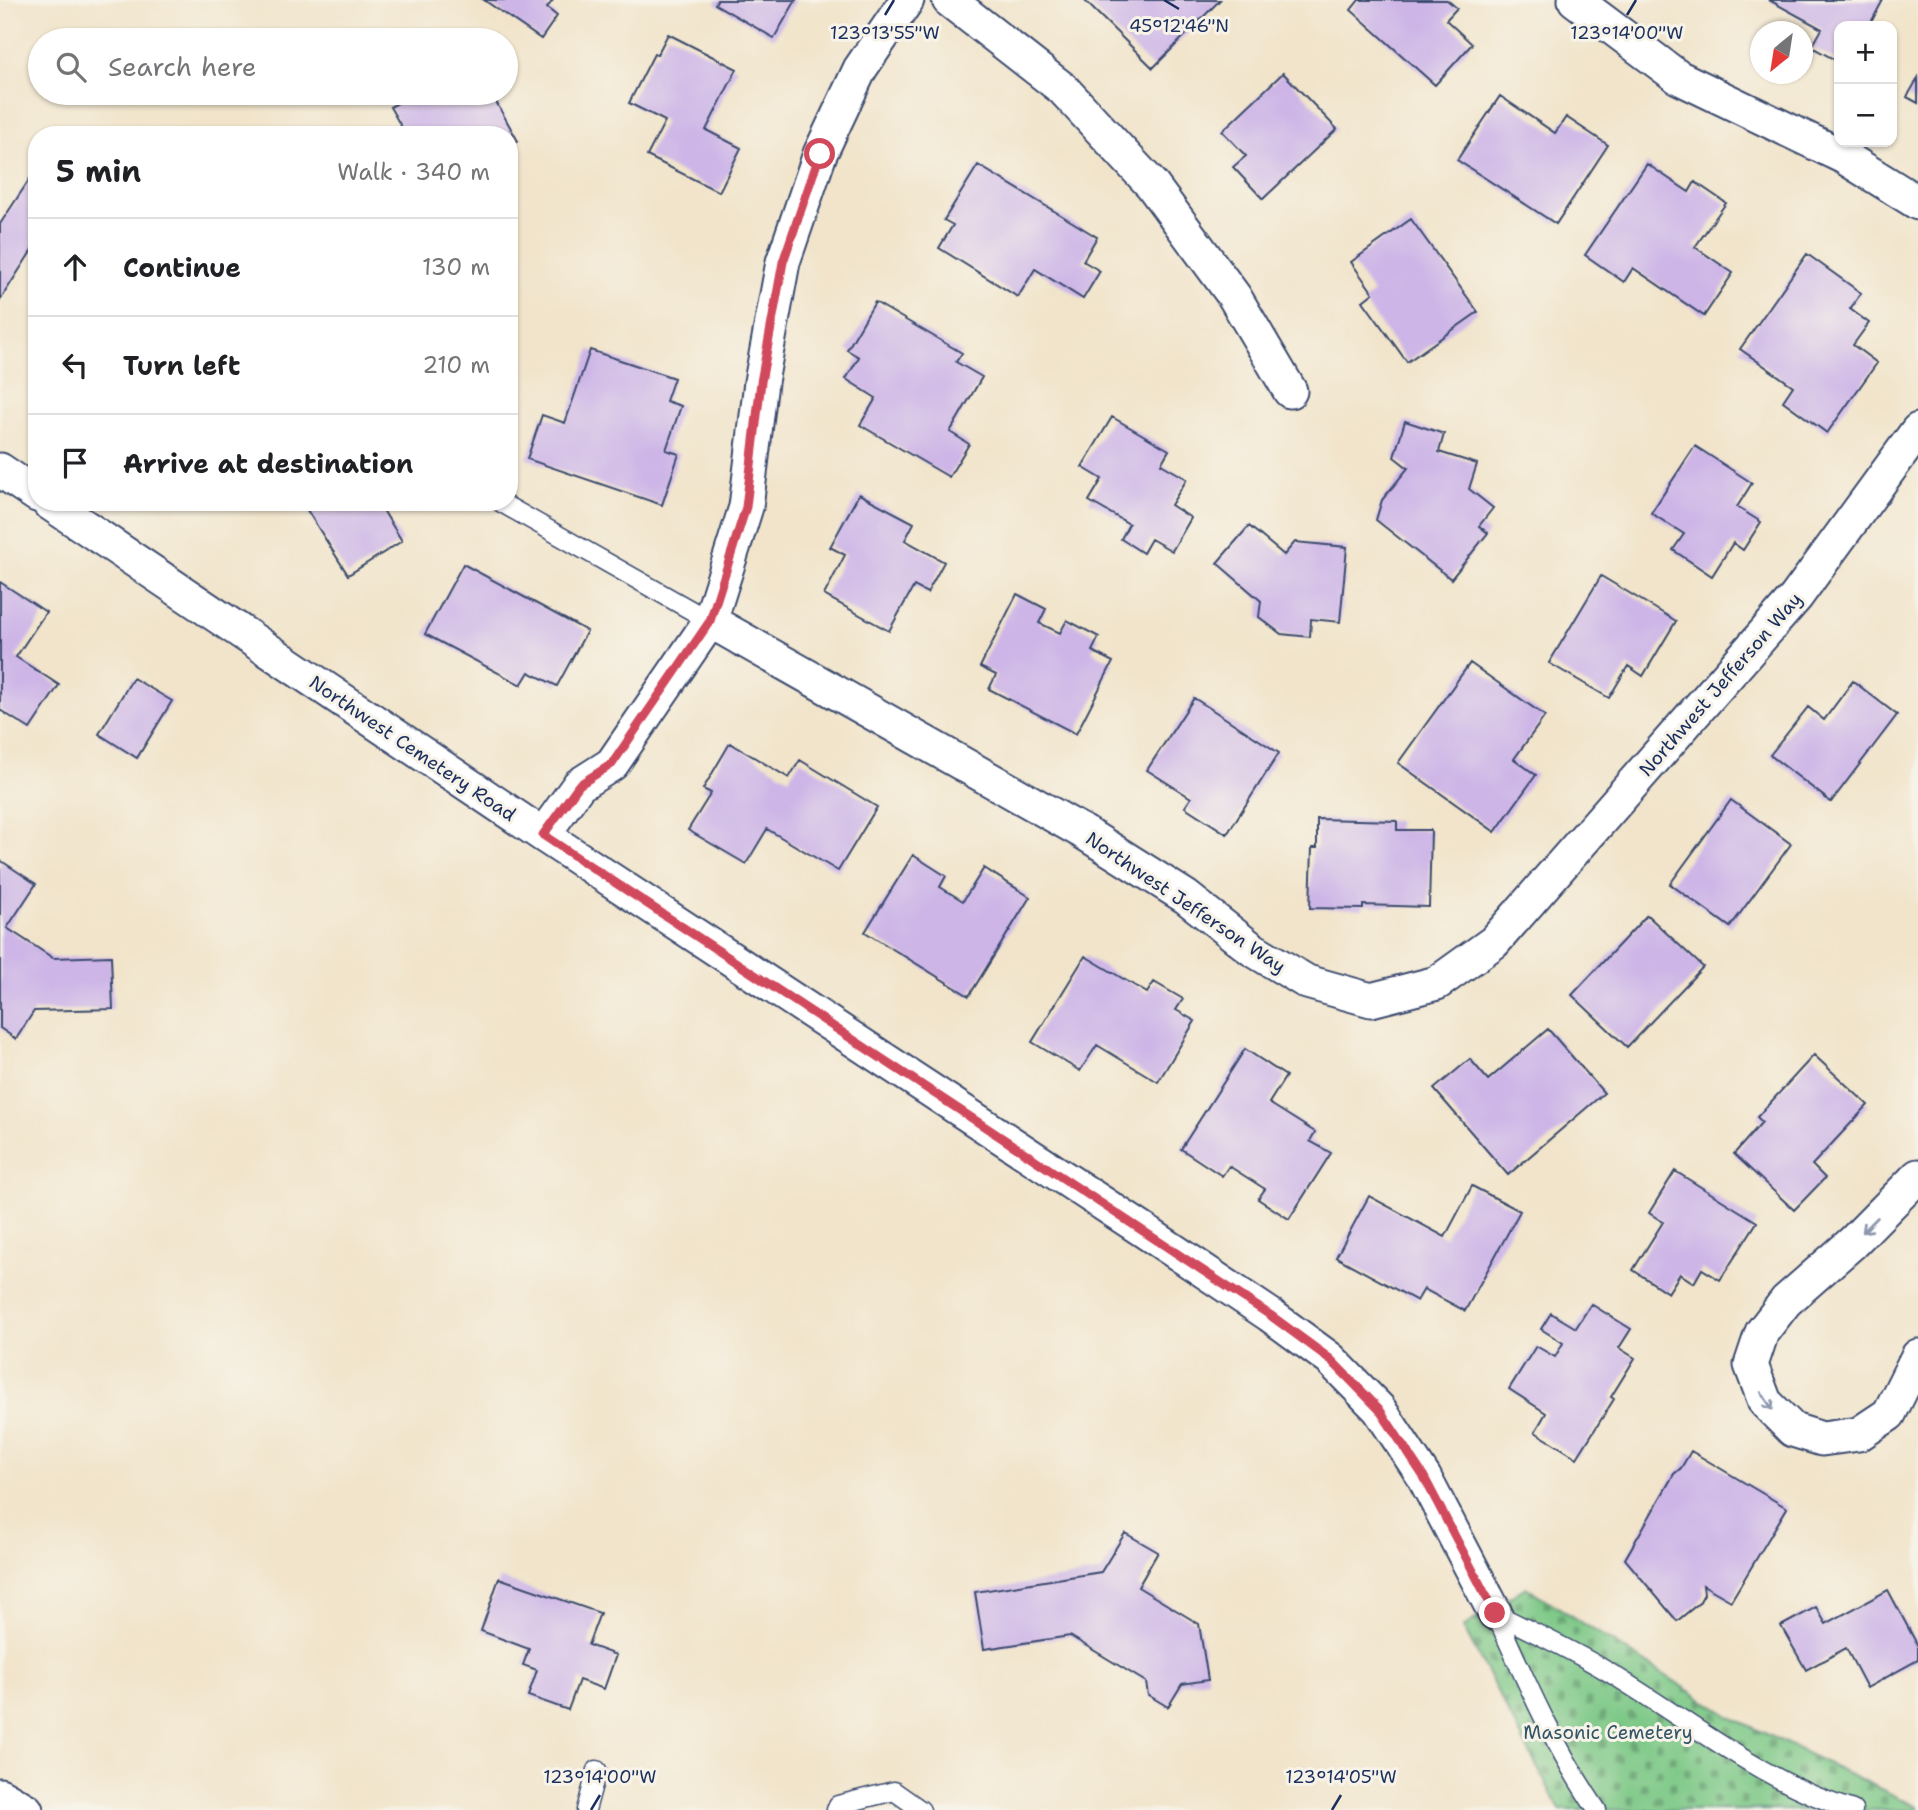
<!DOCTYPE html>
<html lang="en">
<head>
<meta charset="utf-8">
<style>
	body { margin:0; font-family:"Shantell Sans",sans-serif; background:#f6f6f6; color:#202124 }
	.controls { position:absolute; right:21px; top:21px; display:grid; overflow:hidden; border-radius:14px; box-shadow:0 2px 5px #0004 }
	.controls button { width:63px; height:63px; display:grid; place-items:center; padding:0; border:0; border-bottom:2px solid #e0e0e0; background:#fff; color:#202124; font:35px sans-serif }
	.compass { position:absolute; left:1750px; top:21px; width:63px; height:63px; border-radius:50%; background:#fff; box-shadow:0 2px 5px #0004; rotate:210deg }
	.stop { position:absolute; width:21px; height:21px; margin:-16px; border:5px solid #d1495b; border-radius:50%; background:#fff }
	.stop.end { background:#d1495b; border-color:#fff; box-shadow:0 2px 7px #0008 }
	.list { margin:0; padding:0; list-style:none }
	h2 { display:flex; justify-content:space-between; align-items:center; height:91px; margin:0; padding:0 28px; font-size:30px }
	h2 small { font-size:23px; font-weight:400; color:#757577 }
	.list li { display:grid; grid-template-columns:46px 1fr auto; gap:21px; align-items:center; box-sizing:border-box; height:98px; padding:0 28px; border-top:2px solid #e0e0e0 }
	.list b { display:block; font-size:26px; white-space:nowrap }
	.list em { font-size:23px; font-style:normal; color:#757577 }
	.icon { flex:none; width:38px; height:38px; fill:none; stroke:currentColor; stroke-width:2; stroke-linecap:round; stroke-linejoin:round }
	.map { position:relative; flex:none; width:1918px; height:1810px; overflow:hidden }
	.search { position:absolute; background:#fff; box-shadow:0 2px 5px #0004; left:28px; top:28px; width:490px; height:77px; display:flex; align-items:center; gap:18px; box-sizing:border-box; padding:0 24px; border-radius:38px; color:#757577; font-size:26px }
	.panel { position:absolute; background:#fff; box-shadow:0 2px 5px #0004; left:28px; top:126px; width:490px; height:385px; border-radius:28px }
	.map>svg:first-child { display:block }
	.cemetery { fill:url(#cemetery-stones); stroke:#4a7b72; stroke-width:2 }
	.building { fill:#cdb6e7 }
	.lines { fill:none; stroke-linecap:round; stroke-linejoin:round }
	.lane-casing { stroke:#3b4a6e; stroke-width:21 }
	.street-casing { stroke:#3b4a6e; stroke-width:37 }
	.lane { stroke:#fff; stroke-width:18 }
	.street { stroke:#fff; stroke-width:33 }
	.oneway { stroke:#8d97ae }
	.route { stroke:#d1495b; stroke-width:9 }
	.ticks { fill:none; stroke:#1b2f5e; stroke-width:2.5 }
	.labels { text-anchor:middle; stroke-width:6; stroke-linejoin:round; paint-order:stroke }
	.street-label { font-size:19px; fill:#1b2f5e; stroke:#f7f3e8 }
	.park-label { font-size:19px; fill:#335568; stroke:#f7f3e8 }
	.ticks-label { font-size:18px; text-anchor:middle; fill:#1b2f5e; stroke:#f7f3e8; stroke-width:6; stroke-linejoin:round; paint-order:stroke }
</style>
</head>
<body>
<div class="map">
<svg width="1918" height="1810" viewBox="0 0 1918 1810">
	<defs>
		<pattern id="cemetery-stones" width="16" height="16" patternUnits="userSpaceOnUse" patternTransform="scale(1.75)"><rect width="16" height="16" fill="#7ac785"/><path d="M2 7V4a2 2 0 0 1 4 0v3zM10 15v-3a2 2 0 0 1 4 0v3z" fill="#63a270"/></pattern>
	</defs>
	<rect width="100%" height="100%" fill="#f7f3e8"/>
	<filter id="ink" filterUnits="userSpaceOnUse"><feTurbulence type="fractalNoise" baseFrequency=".0143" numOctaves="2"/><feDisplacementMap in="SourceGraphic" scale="14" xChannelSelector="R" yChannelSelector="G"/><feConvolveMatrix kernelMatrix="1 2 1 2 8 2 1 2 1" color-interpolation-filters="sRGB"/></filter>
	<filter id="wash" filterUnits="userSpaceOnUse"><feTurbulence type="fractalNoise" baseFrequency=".00686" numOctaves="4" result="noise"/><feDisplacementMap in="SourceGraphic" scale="28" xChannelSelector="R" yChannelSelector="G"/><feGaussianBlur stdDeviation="1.57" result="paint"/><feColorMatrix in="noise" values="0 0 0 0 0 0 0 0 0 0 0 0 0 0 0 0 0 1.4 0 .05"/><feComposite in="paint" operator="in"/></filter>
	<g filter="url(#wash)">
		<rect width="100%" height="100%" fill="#f1e4ca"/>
		<path class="cemetery" d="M1526 1587 1731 1717 1918 1807V1810H1560L1463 1627Z"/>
		<g id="blocks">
			<path class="building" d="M484 0H553L547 8 557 16 541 39Z
				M717 0H796L774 38 715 4Z
				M1084 0H1220L1153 68Z
				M1359 0H1447L1457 8 1446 20 1472 44 1435 85 1351 10Z
				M1769 0H1883L1869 26H1839V62L1812 47 1822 29Z
				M668 34 737 69 706 130 741 148 719 192 647 156 665 121 629 103 654 54 657 55Z
				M1283 73 1337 129 1263 199 1233 167 1246 156 1222 131Z
				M1918 78V103L1907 97Z
				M417 93H434L437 98 447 93H491L518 141 509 146V135H406L390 107Z
				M1500 96 1555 133 1566 117 1608 145 1556 224 1457 160Z
				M1647 164 1689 192 1695 182 1726 203 1695 247 1733 273 1704 316 1633 268 1624 282 1585 255Z
				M978 165 1097 237 1083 261 1100 271 1083 299 1035 269 1018 297 939 248 953 225 944 220Z
				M37 168V253L32 250 0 300V224Z
				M1411 219 1478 312 1407 362 1363 301 1373 293 1351 262Z
				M1807 254 1861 293 1850 309 1869 323 1853 345 1877 363 1827 433 1783 401 1793 386 1740 349Z
				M875 302 962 353 956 362 982 377 950 432 969 444 949 477 860 425 876 398 846 379 859 357 847 350Z
				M590 350 674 378 666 401 681 406 666 450 679 454 662 505 527 459 542 415 565 423Z
				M1112 417 1169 450 1161 464 1187 479 1171 505 1191 518 1172 551 1151 539 1143 553 1121 539 1129 524 1089 501 1102 479 1082 467Z
				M1405 421 1444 434 1439 452 1477 464 1469 489 1493 508 1479 526 1488 533 1451 579 1376 520 1382 500 1408 468 1394 457Z
				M1695 446 1752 483 1737 507 1761 522 1743 550 1733 543 1712 576 1673 550 1684 534 1651 513Z
				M859 494 914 523 905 540 944 562 927 593 914 586 889 631 824 595 845 555 830 547Z
				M302 502H378L402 541 348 575Z
				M1249 526 1284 555 1295 542 1347 547 1340 622 1311 619 1310 637 1281 634 1259 617 1261 601 1217 563Z
				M463 564 587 631 557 686 529 672 521 685 425 634Z
				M1601 576 1676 621 1643 676 1628 666 1609 698 1549 663Z
				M0 582 46 612 16 657 59 685 30 729 0 710Z
				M1017 594 1046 609 1039 623 1060 633 1067 620 1099 637 1092 651 1113 662 1076 734 989 689 996 675 980 667Z
				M1470 663 1545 716 1514 759 1536 775 1495 832 1398 763Z
				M133 678 172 701 137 758 99 734Z
				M1853 681 1897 715 1831 802 1770 755 1808 707 1824 720Z
				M1194 698 1279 753 1227 834 1185 807 1191 798 1147 770Z
				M730 743 789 778 800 760 877 807 838 871 767 829 746 864 688 830 711 793 703 789Z
				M1731 800 1791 844 1730 927 1670 884Z
				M1317 819 1397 821V830H1431L1429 907 1363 905V909L1310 908 1312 848H1317Z
				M913 855 946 876 940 887 963 901 984 868 1030 897 969 996 865 932Z
				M0 860 36 884 7 928 53 958 111 956 113 1009 34 1011 16 1039 0 1028Z
				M1647 915 1703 967 1627 1047 1572 995Z
				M1085 956 1147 993 1154 982 1183 999 1176 1010 1195 1021 1158 1082 1097 1045 1080 1071 1032 1042Z
				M1548 1029 1604 1093 1508 1175 1434 1089 1470 1059 1488 1080Z
				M1245 1049 1286 1076 1269 1103 1315 1132 1310 1141 1331 1153 1289 1219 1258 1199 1265 1189 1229 1166 1222 1176 1181 1149Z
				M1814 1055 1868 1105 1812 1165 1825 1178 1794 1210 1734 1154 1762 1122 1757 1117Z
				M1675 1171 1757 1222 1720 1280 1702 1269 1694 1283 1680 1274 1668 1293 1633 1270 1663 1222 1649 1213Z
				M1472 1186 1520 1211 1465 1311 1424 1289 1417 1301 1336 1257 1369 1196 1445 1237Z
				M1591 1304 1631 1329 1619 1348 1635 1358 1611 1397 1614 1399 1577 1458 1535 1432 1546 1413 1509 1389 1536 1346 1555 1357 1563 1343 1541 1329 1551 1313 1576 1328Z
				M1691 1451 1787 1508 1731 1601 1703 1585 1704 1594 1699 1603 1677 1621 1625 1559 1674 1474 1681 1468Z
				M1125 1533 1158 1552 1138 1587 1199 1624 1208 1680 1182 1684 1168 1707 1148 1695 1146 1682 1070 1636 984 1649 975 1592 1101 1572Z
				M499 1578 600 1613 588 1645 616 1655 604 1689 579 1680 568 1710 528 1696 537 1670 523 1665 529 1649 481 1631Z
				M1888 1590 1918 1646V1660L1867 1688 1846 1648 1806 1670 1781 1626 1816 1607 1826 1624Z"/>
		</g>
	</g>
	<g filter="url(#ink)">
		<use href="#blocks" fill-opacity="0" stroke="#3b4a6e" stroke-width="2"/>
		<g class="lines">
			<g class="lane-casing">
				<path id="lane" d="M500 502 710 621
					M1495 1613C1532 1632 1570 1649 1605 1670 1686 1718 1762 1782 1853 1810
					M1495 1613C1526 1681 1555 1749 1597 1810
					M586 1810 597 1770
					M836 1810 838 1805 894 1791 921 1810"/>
			</g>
			<g class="street-casing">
				<path id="street" d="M949 0 1063 89 1152 185 1234 296 1290 391
					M1575 0 1678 77 1844 157 1918 203
					M0 470 37 495
					M48 502 543 835 1146 1232 1270 1315 1330 1359 1379 1409 1424 1477 1495 1613
					M710 621 1083 832 1186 897 1252 949 1307 982 1371 1000 1437 983 1494 942 1796 597 1918 430
					M543 835 579 785 612 764 710 621 746 507 761 382 783 262 820 154 860 69 907 0
					M1918 1176 1852 1243 1786 1301 1762 1332 1751 1365 1765 1402 1793 1430 1822 1439 1859 1434 1889 1414 1918 1356
					M0 1795 26 1810"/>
			</g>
			<use href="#lane" class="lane"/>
			<use href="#street" class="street"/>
		</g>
		<defs><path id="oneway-shaft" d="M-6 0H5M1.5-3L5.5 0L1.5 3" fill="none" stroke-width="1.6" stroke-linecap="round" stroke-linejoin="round" transform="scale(1.75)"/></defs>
		<g class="oneway">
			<use href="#oneway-shaft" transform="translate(1870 1225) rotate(135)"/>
			<use href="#oneway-shaft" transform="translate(1767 1401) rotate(57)"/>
		</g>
	</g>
	<g class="lines" filter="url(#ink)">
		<path class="route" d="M820 154 783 262 761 382 746 507 710 621 612 764 579 785 543 835 1146 1233 1270 1315 1330 1359 1379 1409 1424 1477 1495 1613"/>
	</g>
	<path class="ticks" d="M1164 0 1179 9M885 15 894 0M1627 15 1636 0M591 1810 600 1795M1332 1810 1341 1795"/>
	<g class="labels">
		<g class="street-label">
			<text transform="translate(1720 684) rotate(-49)" y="7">Northwest Jefferson Way</text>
			<text transform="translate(413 748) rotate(34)" y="7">Northwest Cemetery Road</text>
			<text transform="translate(1186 902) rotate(34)" y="7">Northwest Jefferson Way</text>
		</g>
		<g class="park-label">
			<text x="1608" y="1739">Masonic Cemetery</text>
		</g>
	</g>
	<g class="ticks-label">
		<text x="1179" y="32">45°12'46"N</text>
		<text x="1627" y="39">123°14'00"W</text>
		<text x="885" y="39">123°13'55"W</text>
		<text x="600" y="1783">123°14'00"W</text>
		<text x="1341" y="1783">123°14'05"W</text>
	</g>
</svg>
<div class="controls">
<button>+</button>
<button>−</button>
</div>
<svg class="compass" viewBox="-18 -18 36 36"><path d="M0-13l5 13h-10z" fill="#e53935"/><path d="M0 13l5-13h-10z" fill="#757577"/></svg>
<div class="stop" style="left:820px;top:154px"></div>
<div class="stop end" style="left:1495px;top:1613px"></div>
<div class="search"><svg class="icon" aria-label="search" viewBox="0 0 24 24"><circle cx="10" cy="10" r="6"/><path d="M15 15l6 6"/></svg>Search here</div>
<section class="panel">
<h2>5 min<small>Walk · 340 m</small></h2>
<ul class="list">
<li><svg class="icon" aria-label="ahead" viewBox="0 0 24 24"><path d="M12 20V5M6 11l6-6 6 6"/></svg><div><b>Continue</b></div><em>130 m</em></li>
<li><svg class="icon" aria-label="left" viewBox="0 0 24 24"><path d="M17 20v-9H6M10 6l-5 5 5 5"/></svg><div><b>Turn left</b></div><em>210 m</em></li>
<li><svg class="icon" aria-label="arrive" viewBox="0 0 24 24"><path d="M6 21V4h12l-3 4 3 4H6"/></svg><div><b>Arrive at destination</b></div></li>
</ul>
</section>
</div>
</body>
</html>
